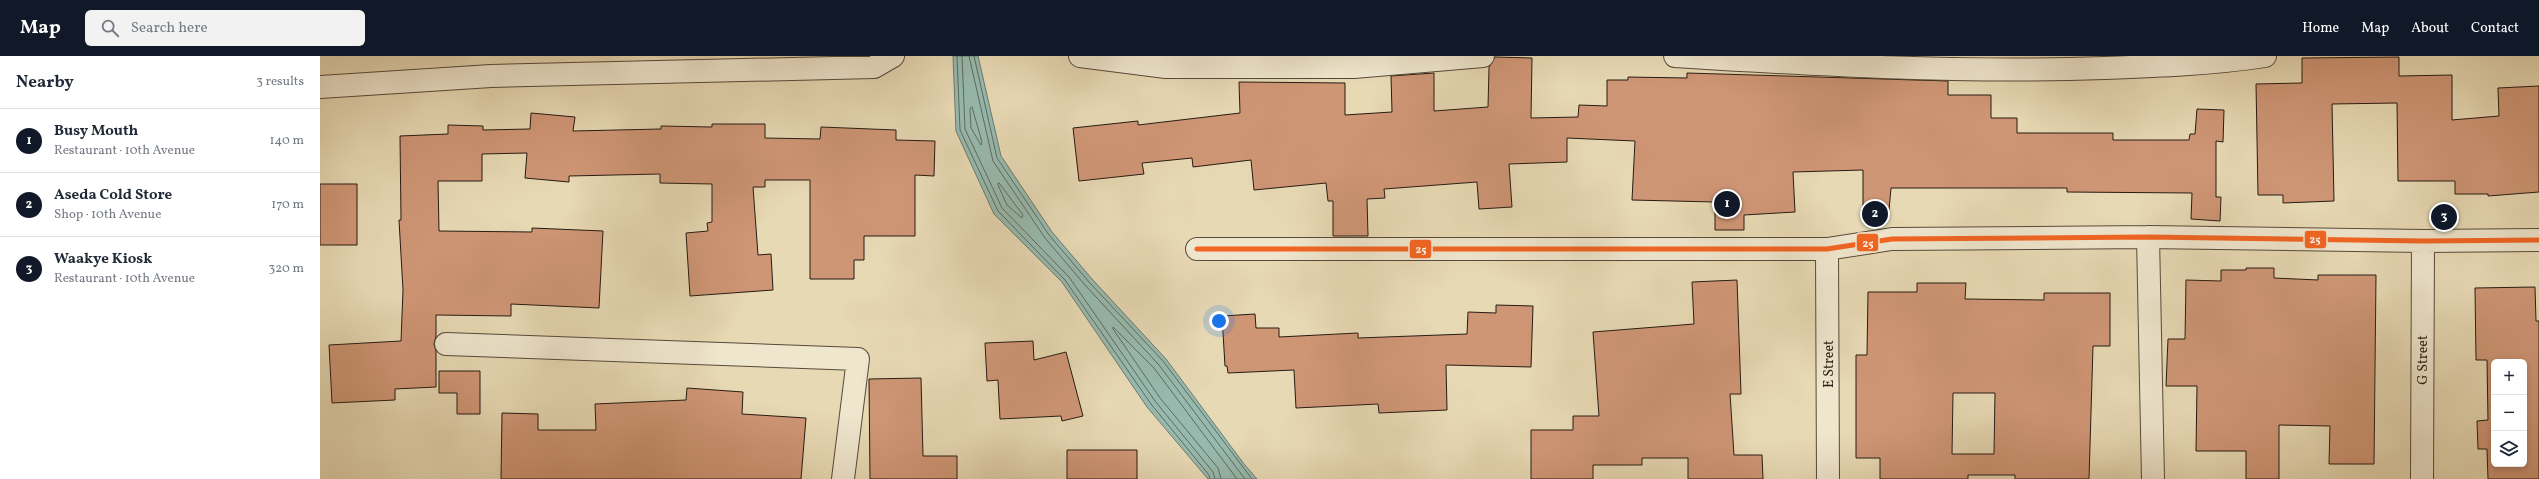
<!DOCTYPE html>
<html lang="en">
<head>
<meta charset="utf-8">
<style>
	body { margin:0; font-family:Vollkorn,serif; background:#f2f2f3; color:#1f2937 }
	.controls { position:absolute; right:12px; bottom:12px; display:grid; overflow:hidden; border-radius:6px; box-shadow:0 2px 6px #0003 }
	.controls button { width:36px; height:36px; display:grid; place-items:center; padding:0; border:0; border-bottom:1px solid #e0e1e3; background:#fff; color:#1f2937; font:20px sans-serif }
	.you { position:absolute; left:899px; top:265px; width:14px; height:14px; margin:-10px; border:3px solid #fff; border-radius:50%; background:#1a73e8; box-shadow:0 0 0 6px #1a73e833 }
	.badge { display:grid; place-items:center; width:26px; height:26px; border-radius:50%; background:#111827; color:#fff; font-size:13px; font-weight:700 }
	.pin { position:absolute; translate:-50% -50%; border:2px solid #fff; box-shadow:0 1px 4px #0006 }
	.list { margin:0; padding:0; list-style:none }
	h2 { display:flex; justify-content:space-between; align-items:center; height:52px; margin:0; padding:0 16px; font-size:17px }
	h2 small { font-size:13px; font-weight:400; color:#747a83 }
	.list li { display:grid; grid-template-columns:26px 1fr auto; gap:12px; align-items:center; box-sizing:border-box; height:64px; padding:0 16px; border-top:1px solid #e0e1e3 }
	.list b { display:block; font-size:15px; white-space:nowrap }
	.list p { margin:0; font-size:13px; white-space:nowrap; color:#747a83 }
	.list em { font-size:13px; font-style:normal; color:#747a83 }
	.icon { flex:none; width:22px; height:22px; fill:none; stroke:currentColor; stroke-width:2; stroke-linecap:round; stroke-linejoin:round }
	.map { position:relative; flex:none; width:2219px; height:423px; overflow:hidden }
	header { display:flex; align-items:center; gap:24px; box-sizing:border-box; height:56px; padding:0 20px; background:#111827; color:#fff }
	header strong { font-size:19px }
	nav { display:flex; gap:22px; margin-inline-start:auto; font-size:14px }
	.search { width:280px; height:36px; background:#f2f2f3; display:flex; align-items:center; gap:10px; box-sizing:border-box; padding:0 14px; border-radius:6px; color:#747a83; font-size:15px }
	main { display:flex }
	aside { flex:1; background:#fff }
	.map>svg:first-child { display:block }
	.water { fill:#97baaf; stroke:#6a7a70 }
	.lines { fill:none; stroke-linecap:round; stroke-linejoin:round }
	.shore { stroke:#5f6a60; stroke-width:1 }
	.building { fill:#cf9676; stroke:#271b12; fill-rule:evenodd }
	.minor-casing { stroke:#574a3a; stroke-width:24 }
	.minor { stroke:#efe6ce; stroke-width:22 }
	.bus-1-casing { stroke:#efe6ce; stroke-width:8 }
	.bus-1 { stroke:#f26522; stroke-width:5 }
	.labels { text-anchor:middle; stroke-width:4; stroke-linejoin:round; paint-order:stroke }
	.street-label { font-size:14px; fill:#271b12; stroke:#efe6ce }
	.line-badge { stroke:#efe6ce; stroke-width:1.5 }
	.badge-label { font-size:11px; text-anchor:middle; font-weight:bold; fill:#fff }
</style>
</head>
<body>
<header>
<strong>Map</strong>
<div class="search"><svg class="icon" aria-label="search" viewBox="0 0 24 24"><circle cx="10" cy="10" r="6"/><path d="M15 15l6 6"/></svg>Search here</div>
<nav><a>Home</a><a>Map</a><a>About</a><a>Contact</a></nav>
</header>
<main>
<aside>
<h2>Nearby<small>3 results</small></h2>
<ul class="list">
<li><span class="badge">1</span><div><b>Busy Mouth</b><p>Restaurant · 10th Avenue</p></div><em>140 m</em></li>
<li><span class="badge">2</span><div><b>Aseda Cold Store</b><p>Shop · 10th Avenue</p></div><em>170 m</em></li>
<li><span class="badge">3</span><div><b>Waakye Kiosk</b><p>Restaurant · 10th Avenue</p></div><em>320 m</em></li>
</ul>
</aside>
<div class="map">
<svg width="2219" height="423" viewBox="0 0 2219 423">
	<rect width="100%" height="100%" fill="#e7d9b4"/>
	<filter id="stains"><feTurbulence type="fractalNoise" baseFrequency=".005" numOctaves="4"/><feColorMatrix values="0 0 0 0 .2 0 0 0 0 .09 0 0 0 0 .02 0 0 0 .5 -.17"/></filter>
	<radialGradient id="worn" r=".72"><stop offset=".6" stop-color="#630" stop-opacity="0"/><stop offset="1" stop-color="#630" stop-opacity=".3"/></radialGradient>
	<path class="water" d="M633 0H658L681 100 732 176 772 223 846 303 924 408 937 423H888L827 351 742 226 674 158 636 75Z"/>
	<g class="lines">
		<path class="shore" d="M637 0 640 74 678 155 745 224 831 348 889 419 890 423
			M642 0 645 73 682 152 749 221 835 345 893 416 895 423
			M649 0 673 105 725 182 765 229 839 309 925 423
			M654 0 677 102 729 179 769 226 843 305 932 423
			M652 51 662 86 661 89 651 72 650 53Z
			M679 127 703 159 702 162 687 149 678 129Z
			M901 423 898 412 840 342 793 273V271L834 312 917 423"/>
	</g>
	<path class="building" d="M1175 1 1212 2 1211 62 1258 61 1259 49 1287 50V24H1308V21L1367 22V17L1628 25V39H1671V62H1697V77H1793V84H1869L1870 78H1875L1877 53 1904 54 1903 86 1896 85V141H1901L1900 165 1871 163 1872 137 1747 136V132H1571L1569 154H1543V114L1473 116 1475 156 1424 159V174H1395V146L1312 144 1315 85 1247 82V106L1189 108 1192 151 1159 153 1157 126 1064 133 1065 142 1047 143 1048 180H1013V145H1008L1006 127 934 134 931 104 873 111 872 102 822 107 824 118 759 125 753 72 818 65V69L920 57 919 26 1025 27V59L1072 56 1071 20 1114 17V55L1168 51 1169 11Z
		M2079 1V20L2132 19V64L2179 60 2178 32 2219 30V136L2168 140V138H2135V125H2078L2077 47 2012 48 2014 145 1963 147V139H1938L1936 28 1982 27V2Z
		M211 57 255 61 253 75 341 73V70L392 71V68H445V82L500 83 501 71 576 74V84L615 85 614 120 595 119V180H544V204H534V223H490V124H445V131H433L438 199 451 198 453 234 370 240 366 177 388 175 387 167 392 166V128L340 127V118L249 120V126L205 122 207 97 162 98V125H118L119 175 212 176V172L283 175 279 252 191 248V260L116 259V280L114 288 116 295V331L75 333V344L12 347 9 289 81 285 83 234 79 164H81L80 80 128 78V69L163 70V74L210 73Z
		M0 128H37V189H0Z
		M1926 212H1954V222L1998 224V219H2056L2054 408H2009L2010 370 1959 369V423H1926V395H1876L1877 330H1846L1848 283H1865L1866 224 1901 225V214H1926Z
		M1417 224 1421 338H1410L1414 399H1442L1443 423H1368V402H1322V409H1273V423H1211V374H1253V360H1279L1273 276 1374 268 1372 226Z
		M1597 227H1646L1645 243 1724 244V237H1790V290H1773L1769 423H1695V419H1648V423H1560V402H1536V299H1547L1548 236H1597ZM1633 337H1675L1674 398H1632Z
		M2215 231 2216 265H2219V423H2168L2167 393H2158L2157 365 2168 364 2167 304H2156L2155 232ZM2174 306H2204V408H2174Z
		M1176 249 1213 250 1211 311 1126 309 1127 354 1059 357 1058 348 976 352 974 314 908 317 907 310H905L902 260 935 258 936 272H959V281L1038 277V282L1147 278 1148 256 1176 257Z
		M713 285 714 304 746 296 763 360 742 365 741 360 680 363 678 324 667 325 665 287Z
		M119 315H160V358H137V337H119Z
		M601 322 603 400H637V423H550L549 323Z
		M367 332 423 336 422 358 486 362 481 423H181L182 357 218 358V374H276L275 348 366 344Z
		M747 394H817V423H747Z"/>
	<g class="lines">
		<g class="minor-casing">
			<path id="minor" d="M760 0 846 11H1034L1163 0
				M1355 0C1498 9 1641 17 1785 12 1839 10 1892 8 1945 0
				M0 31 171 20 554 11 573 0
				M1828 181 1833 423
				M877 193H1507L1572 183 1828 181 2103 185 2219 184
				M1507 193 1508 423
				M126 288 538 303 523 423
				M2102 423 2103 185"/>
		</g>
		<use href="#minor" class="minor"/>
		<g class="bus-1-casing">
			<path id="bus-1" d="M877 193H1507L1572 183 1828 181 2103 185 2219 184"/>
		</g>
		<use href="#bus-1" class="bus-1"/>
	</g>
	<g class="labels">
		<g class="street-label">
			<text transform="translate(2102 304) rotate(-90)" y="5">G Street</text>
			<text transform="translate(1508 308) rotate(-90)" y="5">E Street</text>
		</g>
	</g>
	<g class="line-badge">
		<rect x="1984" y="174" width="23" height="19" rx="4" fill="#f26522"/>
		<rect x="1536" y="177" width="23" height="19" rx="4" fill="#f26522"/>
		<rect x="1089" y="183" width="23" height="20" rx="4" fill="#f26522"/>
	</g>
	<g class="badge-label">
		<text x="1995" y="187">25</text>
		<text x="1548" y="191">25</text>
		<text x="1101" y="197">25</text>
	</g>
	<rect width="100%" height="100%" filter="url(#stains)"/>
	<rect width="100%" height="100%" fill="url(#worn)"/>
</svg>
<div class="controls">
<button>+</button>
<button>−</button>
<button><svg class="icon" aria-label="layers" viewBox="0 0 24 24"><path d="M12 4l9 5-9 5-9-5zM3 14l9 5 9-5"/></svg></button>
</div>
<div class="you"></div>
<div class="pin badge" style="left:1407px;top:148px">1</div>
<div class="pin badge" style="left:1555px;top:158px">2</div>
<div class="pin badge" style="left:2124px;top:161px">3</div>
</div>
</main>
</body>
</html>
